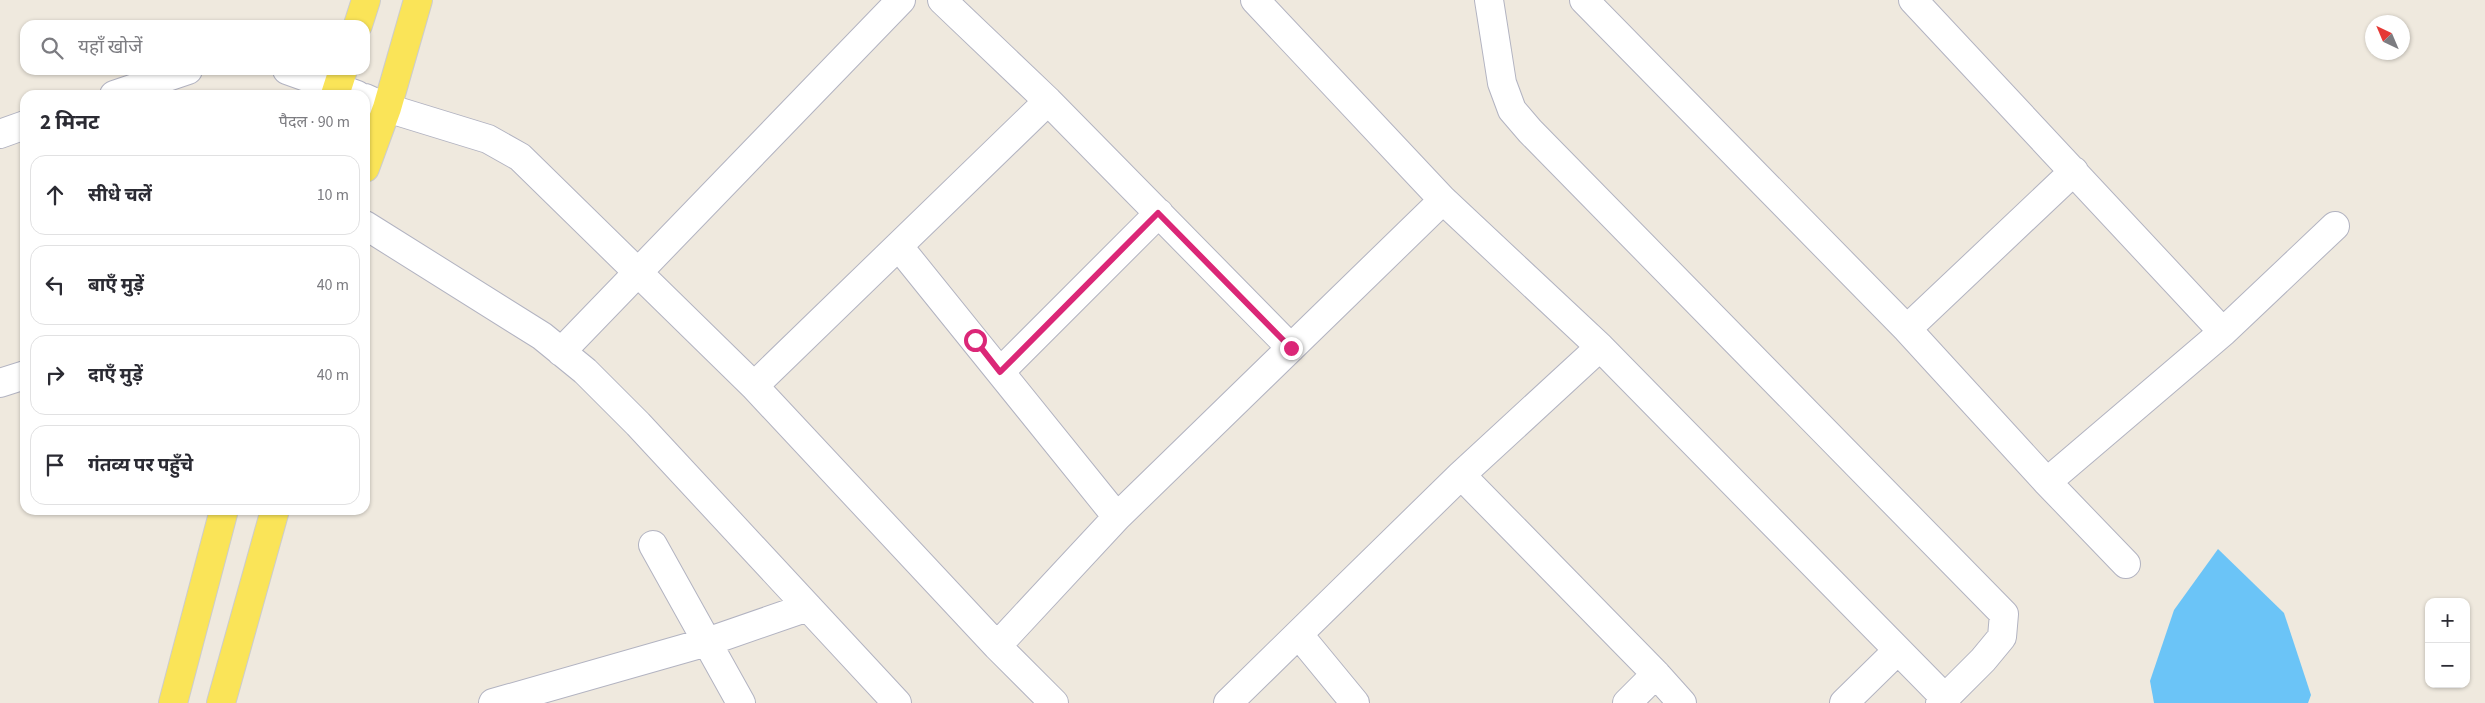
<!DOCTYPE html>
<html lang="hi">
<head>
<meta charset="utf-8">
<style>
	body { margin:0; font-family:"Source Sans 3","Noto Sans Devanagari",sans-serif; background:#f2f2f3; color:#2b2b33 }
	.controls { position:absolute; right:15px; bottom:15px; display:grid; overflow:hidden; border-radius:10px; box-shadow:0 1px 4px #0004 }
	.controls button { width:45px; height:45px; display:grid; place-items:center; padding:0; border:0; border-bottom:1px solid #e1e1e2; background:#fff; color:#2b2b33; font:25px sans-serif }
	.compass { position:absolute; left:2365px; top:15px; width:45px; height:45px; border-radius:50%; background:#fff; box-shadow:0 1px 4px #0004; rotate:316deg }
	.stop { position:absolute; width:15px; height:15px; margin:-11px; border:4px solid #db2777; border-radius:50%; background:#fff }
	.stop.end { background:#db2777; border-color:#fff; box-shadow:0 1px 5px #0008 }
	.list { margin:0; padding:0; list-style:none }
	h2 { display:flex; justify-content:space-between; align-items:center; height:65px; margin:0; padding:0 20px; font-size:21px }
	h2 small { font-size:16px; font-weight:400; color:#7c7c81 }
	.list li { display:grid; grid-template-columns:32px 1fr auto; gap:15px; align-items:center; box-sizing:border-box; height:80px; margin:0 10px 10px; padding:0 10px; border:1px solid #e1e1e2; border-radius:15px }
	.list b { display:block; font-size:19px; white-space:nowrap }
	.list em { font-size:16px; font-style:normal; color:#7c7c81 }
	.icon { flex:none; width:28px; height:28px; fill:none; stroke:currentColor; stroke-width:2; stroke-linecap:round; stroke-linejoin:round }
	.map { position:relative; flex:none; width:2485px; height:703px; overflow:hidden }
	.search { position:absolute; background:#fff; box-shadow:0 1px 4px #0004; left:20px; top:20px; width:350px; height:55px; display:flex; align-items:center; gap:12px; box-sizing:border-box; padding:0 18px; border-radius:15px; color:#7c7c81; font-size:19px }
	.panel { position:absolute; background:#fff; box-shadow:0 1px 4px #0004; left:20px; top:90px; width:350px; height:425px; border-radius:15px }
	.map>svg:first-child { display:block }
	.water { fill:#6bc4f7 }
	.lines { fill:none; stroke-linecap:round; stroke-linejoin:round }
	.minor-casing { stroke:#b2b3c1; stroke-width:30 }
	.primary-casing { stroke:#ccc; stroke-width:30 }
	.minor { stroke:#fff; stroke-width:28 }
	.primary { stroke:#fae458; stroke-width:28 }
	.route { stroke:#db2777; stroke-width:6 }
</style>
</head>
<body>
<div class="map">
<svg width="2485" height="703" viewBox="0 0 2485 703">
	<rect width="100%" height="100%" fill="#efe9de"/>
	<path class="water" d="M2218 549 2284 613 2311 695 2308 703H2154L2150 681 2174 610Z"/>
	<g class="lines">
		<g class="minor-casing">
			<path id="minor" d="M942 0 1048 101 1291 348
				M1255 0 1443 200 1600 347 1944 697
				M1489 0 1502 83 1512 110 1530 131 2004 614 2002 637 1983 660 1940 703
				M1584 0 1907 329 2047 482 2126 564
				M1913 0 2223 332
				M287 70 357 95
				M114 95 188 70
				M365 98 387 108 488 139 520 157 754 386 997 646 1054 703
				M0 134 25 125
				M365 225 542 336 585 371 638 424 897 703
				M900 248 1117 517
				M1907 329 2074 171
				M561 352 901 0
				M1001 371 1159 213
				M0 383 25 375
				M754 386 1048 101
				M1461 475 1656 674 1682 703
				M2047 482 2223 332 2335 226
				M653 545 741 703
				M1299 635 1355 703
				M997 646 1117 517 1443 200
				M493 703 707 642 808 607
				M1228 703 1461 475 1600 347
				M1627 703 1656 674
				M1844 703 1897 651"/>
		</g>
		<g class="primary-casing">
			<path id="primary" d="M358 25 366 0
				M335 95 343 70
				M365 168 387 108 418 0
				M173 703 224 510
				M221 703 275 510"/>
		</g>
		<use href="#minor" class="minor"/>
		<use href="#primary" class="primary"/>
	</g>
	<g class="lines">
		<path class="route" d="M975 340 1000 372 1158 213 1291 348"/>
	</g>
</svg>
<div class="controls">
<button>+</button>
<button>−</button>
</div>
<svg class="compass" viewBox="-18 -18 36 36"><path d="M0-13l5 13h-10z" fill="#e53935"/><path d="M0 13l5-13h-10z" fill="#7c7c81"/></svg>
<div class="stop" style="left:975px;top:340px"></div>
<div class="stop end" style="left:1291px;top:348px"></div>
<div class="search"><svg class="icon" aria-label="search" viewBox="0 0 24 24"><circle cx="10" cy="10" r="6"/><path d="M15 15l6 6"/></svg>यहाँ खोजें</div>
<section class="panel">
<h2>2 मिनट<small>पैदल · 90 m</small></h2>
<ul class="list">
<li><svg class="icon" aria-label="ahead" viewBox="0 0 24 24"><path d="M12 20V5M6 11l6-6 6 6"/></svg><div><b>सीधे चलें</b></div><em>10 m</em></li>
<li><svg class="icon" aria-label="left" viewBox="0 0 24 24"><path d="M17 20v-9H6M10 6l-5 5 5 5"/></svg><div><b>बाएँ मुड़ें</b></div><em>40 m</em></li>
<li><svg class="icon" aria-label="right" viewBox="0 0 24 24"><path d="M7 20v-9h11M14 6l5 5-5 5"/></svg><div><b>दाएँ मुड़ें</b></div><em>40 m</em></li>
<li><svg class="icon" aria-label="arrive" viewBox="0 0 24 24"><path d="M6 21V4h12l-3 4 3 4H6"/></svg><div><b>गंतव्य पर पहुँचे</b></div></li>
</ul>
</section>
</div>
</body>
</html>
